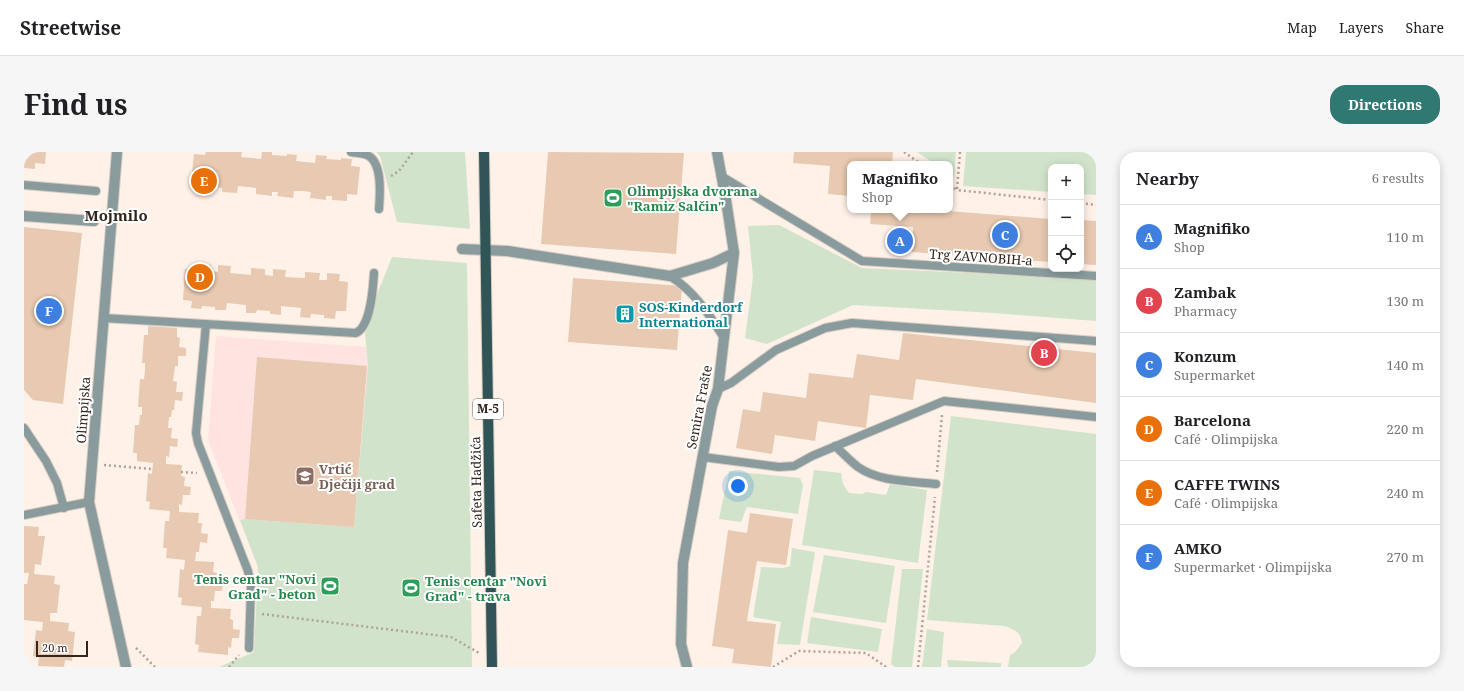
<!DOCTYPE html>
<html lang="en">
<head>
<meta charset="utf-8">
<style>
	body { margin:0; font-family:"Noto Serif",serif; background:#f6f6f6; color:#202124 }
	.controls { position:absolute; right:12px; top:12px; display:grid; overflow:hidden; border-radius:8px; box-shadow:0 2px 10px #0003 }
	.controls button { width:36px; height:36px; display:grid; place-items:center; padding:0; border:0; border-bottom:1px solid #e0e0e0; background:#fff; color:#202124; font:20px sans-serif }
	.scale { position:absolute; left:12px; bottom:10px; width:52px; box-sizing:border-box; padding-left:4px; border:2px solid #31251c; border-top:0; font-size:11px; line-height:14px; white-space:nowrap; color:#31251c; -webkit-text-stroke:3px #fff; paint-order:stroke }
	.you { position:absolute; left:714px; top:334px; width:14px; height:14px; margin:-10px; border:3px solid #fff; border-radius:50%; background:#1a73e8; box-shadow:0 0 0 6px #1a73e833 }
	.badge { display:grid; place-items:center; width:26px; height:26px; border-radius:50%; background:#307872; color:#fff; font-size:13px; font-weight:700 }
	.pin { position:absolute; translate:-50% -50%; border:2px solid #fff; box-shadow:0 1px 4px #0006 }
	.popup { position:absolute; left:823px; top:9px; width:106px; height:52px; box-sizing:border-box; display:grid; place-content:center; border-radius:8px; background:#fff; filter:drop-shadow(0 1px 3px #0005); font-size:13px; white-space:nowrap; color:#757577 }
	.popup b { font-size:15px; color:#202124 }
	.popup::after { content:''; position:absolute; left:50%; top:100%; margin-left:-8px; border:8px solid transparent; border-top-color:#fff }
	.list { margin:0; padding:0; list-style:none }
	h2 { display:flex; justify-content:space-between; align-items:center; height:52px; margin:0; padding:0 16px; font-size:17px }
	h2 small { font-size:13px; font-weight:400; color:#757577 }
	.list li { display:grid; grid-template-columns:26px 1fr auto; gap:12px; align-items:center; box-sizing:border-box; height:64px; padding:0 16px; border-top:1px solid #e0e0e0 }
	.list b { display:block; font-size:15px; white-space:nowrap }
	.list p { margin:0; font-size:13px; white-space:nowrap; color:#757577 }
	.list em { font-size:13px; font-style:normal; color:#757577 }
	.icon { flex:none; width:22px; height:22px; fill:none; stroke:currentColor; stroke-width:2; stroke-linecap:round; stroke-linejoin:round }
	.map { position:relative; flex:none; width:1072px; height:515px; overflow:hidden; border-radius:16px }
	header { display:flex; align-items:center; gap:24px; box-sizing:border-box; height:56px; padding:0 20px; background:#fff; border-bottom:1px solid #e0e0e0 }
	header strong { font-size:19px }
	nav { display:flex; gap:22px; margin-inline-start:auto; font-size:14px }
	.intro { display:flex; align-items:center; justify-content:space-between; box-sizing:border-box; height:96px; padding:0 24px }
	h1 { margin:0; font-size:28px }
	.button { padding:10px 18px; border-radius:16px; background:#307872; color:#fff; font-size:14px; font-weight:700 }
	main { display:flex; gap:24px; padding:0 24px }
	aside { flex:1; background:#fff; border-radius:16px; box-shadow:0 2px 10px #0003 }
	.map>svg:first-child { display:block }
	.education { fill:#fee3e1 }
	.green { fill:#d1e4cb }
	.building { fill:#e8c9b1 }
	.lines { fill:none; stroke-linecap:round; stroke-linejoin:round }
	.lane-casing { stroke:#d9ccc3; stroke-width:10 }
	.street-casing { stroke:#d9ccc3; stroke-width:12 }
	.primary-casing { stroke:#d9ccc3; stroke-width:12 }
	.path { stroke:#aea299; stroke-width:2.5; stroke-dasharray:2 3; stroke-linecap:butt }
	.lane { stroke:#899b9d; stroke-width:8 }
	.street { stroke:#899b9d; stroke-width:10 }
	.primary { stroke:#315457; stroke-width:10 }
	.labels { text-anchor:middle; stroke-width:4; stroke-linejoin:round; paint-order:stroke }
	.shield { fill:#fff; stroke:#6f6660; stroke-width:1 }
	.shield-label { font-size:12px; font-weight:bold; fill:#31251c }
	.leisure-label { font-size:13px; font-weight:bold; fill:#27864d; stroke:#fff; text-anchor:start }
	.street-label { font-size:13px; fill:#31251c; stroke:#fff }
	.culture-label { font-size:13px; font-weight:bold; fill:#0d838f; stroke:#fff; text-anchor:start }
	.education-label { font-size:13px; font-weight:bold; fill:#785e54; stroke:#fff; text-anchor:start }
	.quarter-label { font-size:15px; font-weight:bold; fill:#31251c; stroke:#fff }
</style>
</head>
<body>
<header>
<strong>Streetwise</strong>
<nav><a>Map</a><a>Layers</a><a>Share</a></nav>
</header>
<div class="intro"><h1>Find us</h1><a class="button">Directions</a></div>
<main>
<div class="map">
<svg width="1072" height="515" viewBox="0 0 1072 515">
	<rect width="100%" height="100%" fill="#fef1e8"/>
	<path class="education" d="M192 184 342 195 370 225 356 416 234 415 184 288Z"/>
	<path class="green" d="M352 0H441L446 77 373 70 356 4Z
		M893 0H932L930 25 926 22V12H911Z
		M942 0H1072V43L1057 42V15H1027V40L939 34Z
		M755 73 838 116 1072 127V169L970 161 829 153 743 192 721 186 729 125 724 74Z
		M368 105 443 111 448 515H195L230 500 234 415 216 368 221 367 330 375 344 213 341 181 345 171 351 147Z
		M927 264 1072 282V515H984L986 503 991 500 998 491C997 480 990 477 980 474L903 468Z
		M790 318 817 321 819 332 825 341 838 342 842 340 862 343 866 332 903 338 894 411 778 393Z
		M705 319 776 326 779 333 774 362 723 355 717 370 695 367Z
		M768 396 791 400 776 493 753 492 757 470 729 465 737 415 759 416 766 414Z
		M800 403 871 414 862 471 789 460Z
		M878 417H899L888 515H871L867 512Z
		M787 465 858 477 854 500 783 491Z
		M903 477 920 480 917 515H898Z
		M923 508 977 511V515H924Z"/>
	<path class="building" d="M0 0H22L21 12 11 11V17L0 16Z
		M182 0H218L217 5 237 7 238 0H248V3L263 4V2L273 3 272 9 291 11 292 3 303 4 302 7 317 8V6L328 7 327 14 336 15 333 43 323 42V49L308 48V44H302V48L286 46 287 40 278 39H270L269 46 253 44 254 40H248V44L232 42V36L214 34 213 41 198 40V36L192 35V39L176 38 177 32 167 31 170 2 181 3Z
		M524 0 660 1 652 102 517 92Z
		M770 0H869L868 12H826V44L804 42 806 14 769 11Z
		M847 58H911L1027 67V110L888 100 889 75 846 72Z
		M1057 68 1072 69V113L1057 112Z
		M0 75 58 81 39 252 9 248 0 238Z
		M172 112 187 113 186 119 194 120V113L207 114 206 121 227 123V116L241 117V123L249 124V117L262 118 261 125 281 126V120L296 121 295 128H303V121L316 122 315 129 324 130 322 159H312L311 167 300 166V163L287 162 286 166 276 165 277 156 257 154V163L246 162V159L233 158 232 161H222V153L203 151 202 158H191V155L178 154 177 157 167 156 168 149 159 148 161 117 172 118Z
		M549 126 658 134 653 198 544 190Z
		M124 174 153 176V185L156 186 155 195 162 196V204H154V214H151L149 229 153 230 152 240H159L158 249 151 248 150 258H148L147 265H145L144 276H148L147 286 154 287 153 295 146 294 145 305 142 304V312L158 313 157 324 161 325 160 334 167 335 166 343H159L158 353 155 352V360L175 361 174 371H178L177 381 184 382 183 391 176 390 175 400H172L171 409 190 410 189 420 193 421 192 430 199 431 198 439H191L190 449H187V456L207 457 206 467 209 468V477L216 478 215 486H208L207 496 204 495V503L174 500 175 493 171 492 173 464H177L178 455 157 453 158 446 154 445 156 417 160 418 161 408 142 406 143 396H139L141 369H145L146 359 125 357 126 350 122 349 124 321 128 322 129 311 113 309V301H109L111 273H115L116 263H118V255H114L116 227H120L121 219V211H118L120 183H124Z
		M879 181 1072 201V251L892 227 889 248 846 243 842 276 794 269 791 289 751 283 748 302 712 296 719 257 736 260 739 240 782 246 785 221 829 226 833 202 875 208Z
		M233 205 343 214 330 375 221 367Z
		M726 361 769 367 762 413 733 409 724 462 723 469 752 472 747 515 708 511 710 497 688 494 704 378 723 381Z
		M0 374 15 375 14 384H21L17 413 11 412 10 422 31 424 30 432 36 433 33 461H26V469L45 471 44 479 51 480 48 509 41 508 40 515 14 514 15 505 9 504 12 478 18 479 19 470 0 468V432H3L5 421H0Z"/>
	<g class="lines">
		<g class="lane-casing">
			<path id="lane" d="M327 0C332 1 338 1 343 3 359 10 356 43 355 57
				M697 24 838 109 1072 124
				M0 33 72 39
				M646 124C670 139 685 162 700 186
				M79 166 332 181C347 174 349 136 350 121
				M182 172 172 281 174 291 224 419 227 435 225 496
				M694 237 707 231 752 198 801 176 828 171 1072 189
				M0 276 22 309 33 331 40 356
				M811 294C819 301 826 309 834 315 855 330 887 329 912 332
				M679 305 755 315 770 314 788 304 920 249 1072 265
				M0 363 65 350"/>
		</g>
		<g class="street-casing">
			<path id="street" d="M93 0 65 350 102 515
				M0 64 70 69
				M438 97 483 99 646 124 689 111 710 101
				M663 515 657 492 659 411 688 254 694 237 710 101 702 48 693 0"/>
		</g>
		<g class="primary-casing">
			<path id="primary" d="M460 0 468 515"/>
		</g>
		<path class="path" d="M880 0 897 12
			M936 0 933 38 1027 48
			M367 24 375 19 389 0
			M926 33 933 38
			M1057 51 1072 53
			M80 313 128 317
			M157 320 173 321
			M913 320 918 263
			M238 462 427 485 455 501
			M112 496 131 515
			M205 515 215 503
			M749 515 775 499 842 501 862 515
			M894 515 911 345"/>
		<use href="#lane" class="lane"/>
		<use href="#street" class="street"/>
		<use href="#primary" class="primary"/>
	</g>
	<defs>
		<g id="stadium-square" transform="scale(1)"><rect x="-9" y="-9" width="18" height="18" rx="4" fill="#2e9e5b" stroke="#fff"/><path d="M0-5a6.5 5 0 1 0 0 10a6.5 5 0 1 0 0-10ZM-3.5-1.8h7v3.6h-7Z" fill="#fff"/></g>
		<g id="building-square" transform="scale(1)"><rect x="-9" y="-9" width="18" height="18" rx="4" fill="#0f9aa8" stroke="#fff"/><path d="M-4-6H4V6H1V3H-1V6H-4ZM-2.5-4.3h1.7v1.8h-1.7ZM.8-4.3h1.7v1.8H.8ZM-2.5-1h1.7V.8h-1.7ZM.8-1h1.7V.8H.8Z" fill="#fff"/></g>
		<g id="school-square" transform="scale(1)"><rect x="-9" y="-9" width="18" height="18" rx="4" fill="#8d6e63" stroke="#fff"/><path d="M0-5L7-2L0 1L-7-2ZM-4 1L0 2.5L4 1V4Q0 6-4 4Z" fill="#fff"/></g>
	</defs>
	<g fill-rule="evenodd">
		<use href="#stadium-square" x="589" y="46"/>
		<use href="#building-square" x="601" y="162"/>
		<use href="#school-square" x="281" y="324"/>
		<use href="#stadium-square" x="306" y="434"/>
		<use href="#stadium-square" x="387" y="436"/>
	</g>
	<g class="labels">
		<rect class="shield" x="449" y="247" width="30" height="20" rx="3"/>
		<g class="shield-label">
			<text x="464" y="261">M-5</text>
		</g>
		<g class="leisure-label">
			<text x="603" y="44">Olimpijska dvorana<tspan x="603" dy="15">"Ramiz Salčin"</tspan></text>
			<text x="292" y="432" text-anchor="end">Tenis centar "Novi<tspan x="292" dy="15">Grad" - beton</tspan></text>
			<text x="401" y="434">Tenis centar "Novi<tspan x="401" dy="15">Grad" - trava</tspan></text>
		</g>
		<g class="street-label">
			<text transform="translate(957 105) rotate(4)" y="5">Trg ZAVNOBIH-a</text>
			<text transform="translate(675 255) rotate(-79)" y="5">Semira Frašte</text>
			<text transform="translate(59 258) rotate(-86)" y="5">Olimpijska</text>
			<text transform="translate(452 330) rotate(-91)" y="5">Safeta Hadžića</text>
		</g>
		<g class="culture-label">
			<text x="615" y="160">SOS-Kinderdorf<tspan x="615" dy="15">International</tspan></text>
		</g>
		<g class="education-label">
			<text x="295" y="322">Vrtić<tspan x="295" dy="15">Dječiji grad</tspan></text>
		</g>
		<g class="quarter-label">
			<text x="92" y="69">Mojmilo</text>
		</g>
	</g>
</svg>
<div class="controls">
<button>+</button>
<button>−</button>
<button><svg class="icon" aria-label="locate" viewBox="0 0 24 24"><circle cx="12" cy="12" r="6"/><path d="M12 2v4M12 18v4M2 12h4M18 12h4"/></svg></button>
</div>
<div class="scale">20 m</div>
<div class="you"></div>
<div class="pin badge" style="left:876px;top:89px;background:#3f7fe0">A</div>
<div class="popup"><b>Magnifiko</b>Shop</div>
<div class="pin badge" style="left:1020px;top:201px;background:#e0444e">B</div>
<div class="pin badge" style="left:981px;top:83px;background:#3f7fe0">C</div>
<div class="pin badge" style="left:176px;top:125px;background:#e8710a">D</div>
<div class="pin badge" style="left:180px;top:29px;background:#e8710a">E</div>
<div class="pin badge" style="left:25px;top:159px;background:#3f7fe0">F</div>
</div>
<aside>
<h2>Nearby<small>6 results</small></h2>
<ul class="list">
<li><span class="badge" style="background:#3f7fe0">A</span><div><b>Magnifiko</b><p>Shop</p></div><em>110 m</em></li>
<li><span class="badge" style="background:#e0444e">B</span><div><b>Zambak</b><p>Pharmacy</p></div><em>130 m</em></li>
<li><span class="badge" style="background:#3f7fe0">C</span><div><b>Konzum</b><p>Supermarket</p></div><em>140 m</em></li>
<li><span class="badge" style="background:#e8710a">D</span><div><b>Barcelona</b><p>Café · Olimpijska</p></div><em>220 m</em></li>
<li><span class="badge" style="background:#e8710a">E</span><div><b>CAFFE TWINS</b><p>Café · Olimpijska</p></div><em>240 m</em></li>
<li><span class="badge" style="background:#3f7fe0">F</span><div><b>AMKO</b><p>Supermarket · Olimpijska</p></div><em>270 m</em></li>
</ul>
</aside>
</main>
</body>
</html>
